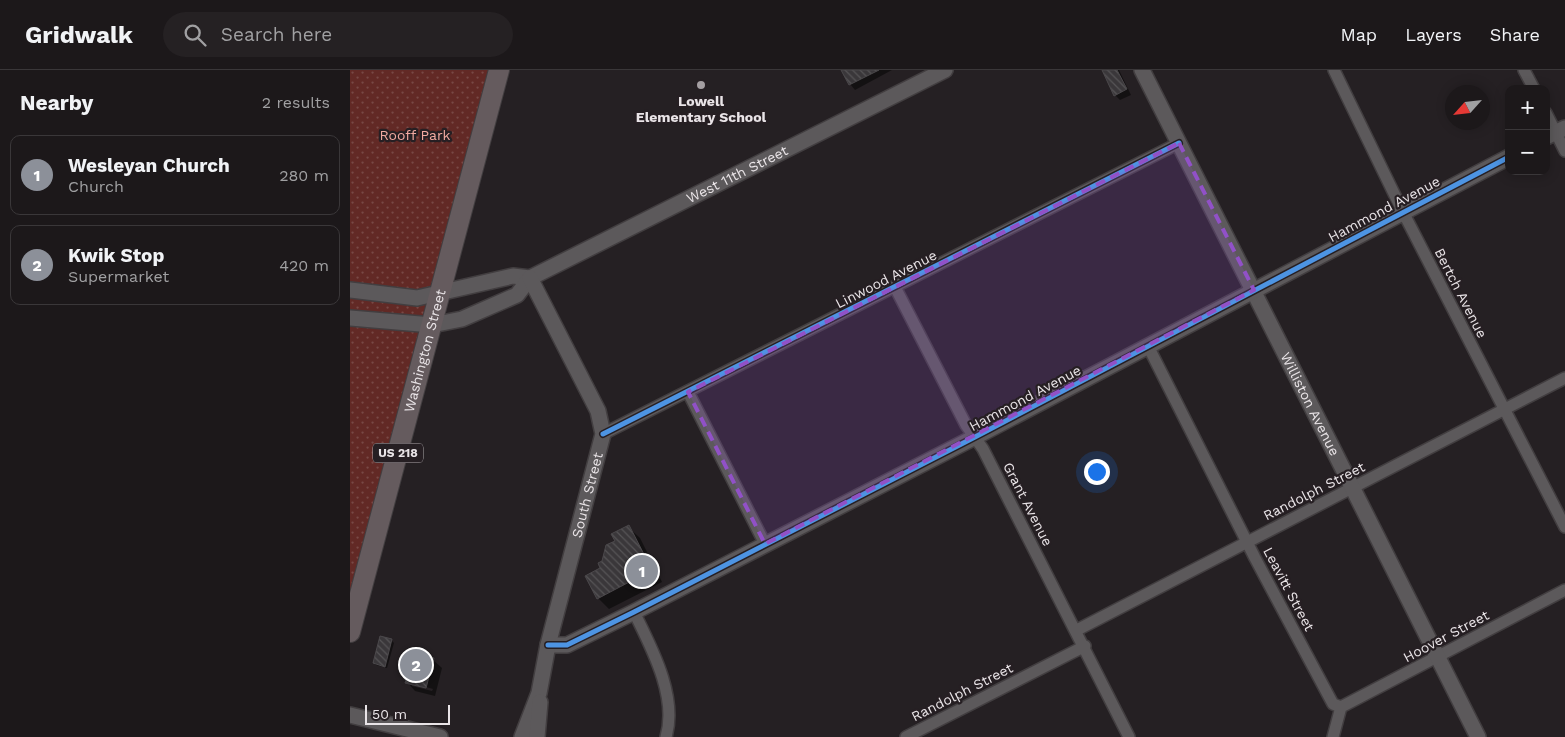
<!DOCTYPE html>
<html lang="en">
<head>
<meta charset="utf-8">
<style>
	body { margin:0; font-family:"Work Sans",sans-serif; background:#252123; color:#f1f3f6 }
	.controls { position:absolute; right:15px; top:15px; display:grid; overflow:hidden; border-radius:10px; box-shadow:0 2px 12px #0003 }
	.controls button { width:45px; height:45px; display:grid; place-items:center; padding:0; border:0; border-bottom:1px solid #3a3739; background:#1c181a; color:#f1f3f6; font:25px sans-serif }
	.compass { position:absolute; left:1095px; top:15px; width:45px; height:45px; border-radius:50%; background:#1c181a; box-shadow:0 2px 12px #0003; rotate:243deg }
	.scale { position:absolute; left:15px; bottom:12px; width:85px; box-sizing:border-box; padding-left:5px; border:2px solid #e9e4e7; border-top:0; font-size:14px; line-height:18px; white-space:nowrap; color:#e9e4e7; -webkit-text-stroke:4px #261f23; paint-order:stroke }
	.you { position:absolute; left:746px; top:401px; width:18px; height:18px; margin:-12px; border:4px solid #fff; border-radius:50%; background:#1a73e8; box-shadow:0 0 0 8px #1a73e833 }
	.badge { display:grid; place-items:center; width:32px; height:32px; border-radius:50%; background:#8c9099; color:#fff; font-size:16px; font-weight:700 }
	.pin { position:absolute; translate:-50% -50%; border:2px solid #fff; box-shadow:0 1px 5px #0006 }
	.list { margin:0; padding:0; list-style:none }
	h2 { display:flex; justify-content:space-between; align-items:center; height:65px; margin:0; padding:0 20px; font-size:21px }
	h2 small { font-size:16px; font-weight:400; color:#a0a0a2 }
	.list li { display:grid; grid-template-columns:32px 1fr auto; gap:15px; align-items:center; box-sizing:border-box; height:80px; margin:0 10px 10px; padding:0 10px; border:1px solid #3a3739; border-radius:10px }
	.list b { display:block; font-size:19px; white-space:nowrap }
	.list p { margin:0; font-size:16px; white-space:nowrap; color:#a0a0a2 }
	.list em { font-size:16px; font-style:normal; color:#a0a0a2 }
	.icon { flex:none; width:28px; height:28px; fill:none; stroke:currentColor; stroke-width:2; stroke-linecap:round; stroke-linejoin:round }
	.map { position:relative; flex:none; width:1215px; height:667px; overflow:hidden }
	header { display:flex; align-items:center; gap:30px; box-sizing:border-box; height:70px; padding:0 25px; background:#1c181a; border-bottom:1px solid #3a3739 }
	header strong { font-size:24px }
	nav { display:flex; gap:28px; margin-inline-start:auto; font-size:18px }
	.search { width:350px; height:45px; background:#252123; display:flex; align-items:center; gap:12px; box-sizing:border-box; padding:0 18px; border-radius:28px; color:#a0a0a2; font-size:19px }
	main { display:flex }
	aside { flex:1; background:#1c181a }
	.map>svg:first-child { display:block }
	.park { fill:url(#park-dots) }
	.shadow { fill:#0007; fill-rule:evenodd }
	.building { fill:url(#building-back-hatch); stroke:#4b484b }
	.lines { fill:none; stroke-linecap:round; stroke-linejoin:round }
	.street-casing { stroke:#423e40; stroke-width:14 }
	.secondary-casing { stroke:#423e40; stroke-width:18 }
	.highway-casing { stroke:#423e40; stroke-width:22 }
	.street { stroke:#5c595b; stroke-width:11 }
	.secondary { stroke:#5c595b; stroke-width:15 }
	.highway { stroke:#655b5e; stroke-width:20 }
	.cycleway-casing { stroke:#261f23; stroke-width:8 }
	.cycleway { stroke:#4d94e3; stroke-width:5 }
	.marked { fill:#9151c7; fill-opacity:0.2; stroke:#9151c7; stroke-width:4; stroke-dasharray:10 6; stroke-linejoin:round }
	.poi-dot { fill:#a49fa2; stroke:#261f23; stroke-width:2 }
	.labels { text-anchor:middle; stroke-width:4.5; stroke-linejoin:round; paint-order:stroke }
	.shield { fill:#261f23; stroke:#aea9ac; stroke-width:1 }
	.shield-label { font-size:12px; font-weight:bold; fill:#e9e4e7 }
	.poi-label { font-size:14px; font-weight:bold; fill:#e9e4e7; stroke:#261f23 }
	.park-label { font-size:14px; fill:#f3aaa1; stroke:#261f23 }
	.street-label { font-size:14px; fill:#e9e4e7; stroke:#261f23 }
</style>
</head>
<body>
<header>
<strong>Gridwalk</strong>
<div class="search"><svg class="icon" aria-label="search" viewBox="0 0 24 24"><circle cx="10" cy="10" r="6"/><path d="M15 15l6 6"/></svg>Search here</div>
<nav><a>Map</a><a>Layers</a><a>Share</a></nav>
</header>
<main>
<aside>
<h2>Nearby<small>2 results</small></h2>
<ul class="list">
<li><span class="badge">1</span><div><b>Wesleyan Church</b><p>Church</p></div><em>280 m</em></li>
<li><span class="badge">2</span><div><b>Kwik Stop</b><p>Supermarket</p></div><em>420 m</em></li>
</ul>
</aside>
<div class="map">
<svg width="1215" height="667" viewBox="0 0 1215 667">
	<defs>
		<pattern id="park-dots" width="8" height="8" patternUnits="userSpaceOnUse" patternTransform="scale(1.25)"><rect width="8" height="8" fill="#622925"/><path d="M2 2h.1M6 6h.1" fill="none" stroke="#784845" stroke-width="1.8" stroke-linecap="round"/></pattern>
		<pattern id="building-back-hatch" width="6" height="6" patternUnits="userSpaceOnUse" patternTransform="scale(1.25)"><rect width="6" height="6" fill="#3a373a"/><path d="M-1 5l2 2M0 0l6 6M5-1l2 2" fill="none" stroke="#565456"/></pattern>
	</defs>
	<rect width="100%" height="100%" fill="#252023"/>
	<path class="park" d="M0 0H149L0 562Z"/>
	<path class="shadow" d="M495 0H542L505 20 500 14Z
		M753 0H769L781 25 770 30 765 25Z
		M278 457 290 468 312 512 259 539 248 528 253 492Z
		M42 571 44 573 37 598 26 595 24 593Z
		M83 590 92 598 85 626 65 621 57 612ZM62 613 83 619 82 621 62 616Z"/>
	<path class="building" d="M491 0H529L499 15Z
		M752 0H767L777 19 764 26Z
		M279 455 302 500 247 529 235 506 250 498 248 493 252 491 256 475 265 471 261 464Z
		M30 566 42 569 35 597 23 593Z
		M63 583 84 588 76 618 55 613 56 610 54 609 60 585 62 586Z"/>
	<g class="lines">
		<g class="street-casing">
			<path id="street" d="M984 0 1053 142 1215 457
				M1174 0 1184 19
				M1196 43 1215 81
				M545 217 616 355 633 379 779 667
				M798 276 905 488 983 634 991 637
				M338 322 415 474
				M253 364 829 73
				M284 542C301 577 328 626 316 667
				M727 560 1215 308
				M991 637 1215 520
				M556 667 735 576
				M983 667 991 637"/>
		</g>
		<g class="secondary-casing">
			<g id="secondary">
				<path id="s1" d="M792 0 1128 667"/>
				<path d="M1196 67 1215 58"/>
				<path d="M0 220 67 228 163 206 180 208"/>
				<path id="s2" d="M0 248 82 255 112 249 167 225 180 208 595 0"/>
				<path d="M198 575H217L284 542 625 367 1159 87"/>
				<path d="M0 645 90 667"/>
				<path id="s3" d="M172 667 189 623 198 575 253 364 248 341 180 208"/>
				<path d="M187 667 190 632"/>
			</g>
		</g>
		<g class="highway-casing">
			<g id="highway">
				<path id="s4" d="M0 562 149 0"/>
			</g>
		</g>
		<use href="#street" class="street"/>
		<use href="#secondary" class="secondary"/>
		<use href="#highway" class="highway"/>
		<g class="cycleway-casing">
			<path id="cycleway" d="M253 364 829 73
				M198 575H217L284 542 625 367 1159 87"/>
		</g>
		<use href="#cycleway" class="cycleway"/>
	</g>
	<path class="marked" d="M829 73 904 220 415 474 338 322Z"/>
	<circle class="poi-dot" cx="351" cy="15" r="5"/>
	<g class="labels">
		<rect class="shield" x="23" y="373.5" width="50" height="19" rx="4"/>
		<g class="shield-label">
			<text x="48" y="387">US 218</text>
		</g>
		<g class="poi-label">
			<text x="351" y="36">Lowell<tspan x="351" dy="16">Elementary School</tspan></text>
		</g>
		<g class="park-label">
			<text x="65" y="70">Rooff Park</text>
		</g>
		<g class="street-label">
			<text dy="5" stroke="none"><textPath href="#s2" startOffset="426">West 11th Street</textPath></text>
			<text transform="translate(1034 139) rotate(-28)" y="5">Hammond Avenue</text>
			<text transform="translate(536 209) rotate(-27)" y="5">Linwood Avenue</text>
			<text transform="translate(1111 223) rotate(63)" y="5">Bertch Avenue</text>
			<text dy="5" stroke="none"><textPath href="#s4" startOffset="291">Washington Street</textPath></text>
			<text transform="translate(675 328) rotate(-28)" y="5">Hammond Avenue</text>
			<text dy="5" stroke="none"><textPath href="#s1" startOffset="374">Williston Avenue</textPath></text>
			<text transform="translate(964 421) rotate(-27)" y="5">Randolph Street</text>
			<text dy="5" stroke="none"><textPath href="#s3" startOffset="251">South Street</textPath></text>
			<text transform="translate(678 434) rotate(63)" y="5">Grant Avenue</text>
			<text transform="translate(939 519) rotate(62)" y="5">Leavitt Street</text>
			<text transform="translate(1096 566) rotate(-28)" y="5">Hoover Street</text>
			<text transform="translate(612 622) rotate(-27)" y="5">Randolph Street</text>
		</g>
	</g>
</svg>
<div class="controls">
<button>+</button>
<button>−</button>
</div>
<svg class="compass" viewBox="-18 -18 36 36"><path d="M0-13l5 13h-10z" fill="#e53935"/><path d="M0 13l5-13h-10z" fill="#a0a0a2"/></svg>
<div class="scale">50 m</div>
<div class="you"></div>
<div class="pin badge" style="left:292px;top:501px">1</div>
<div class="pin badge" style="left:66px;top:595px">2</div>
</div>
</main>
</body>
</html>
